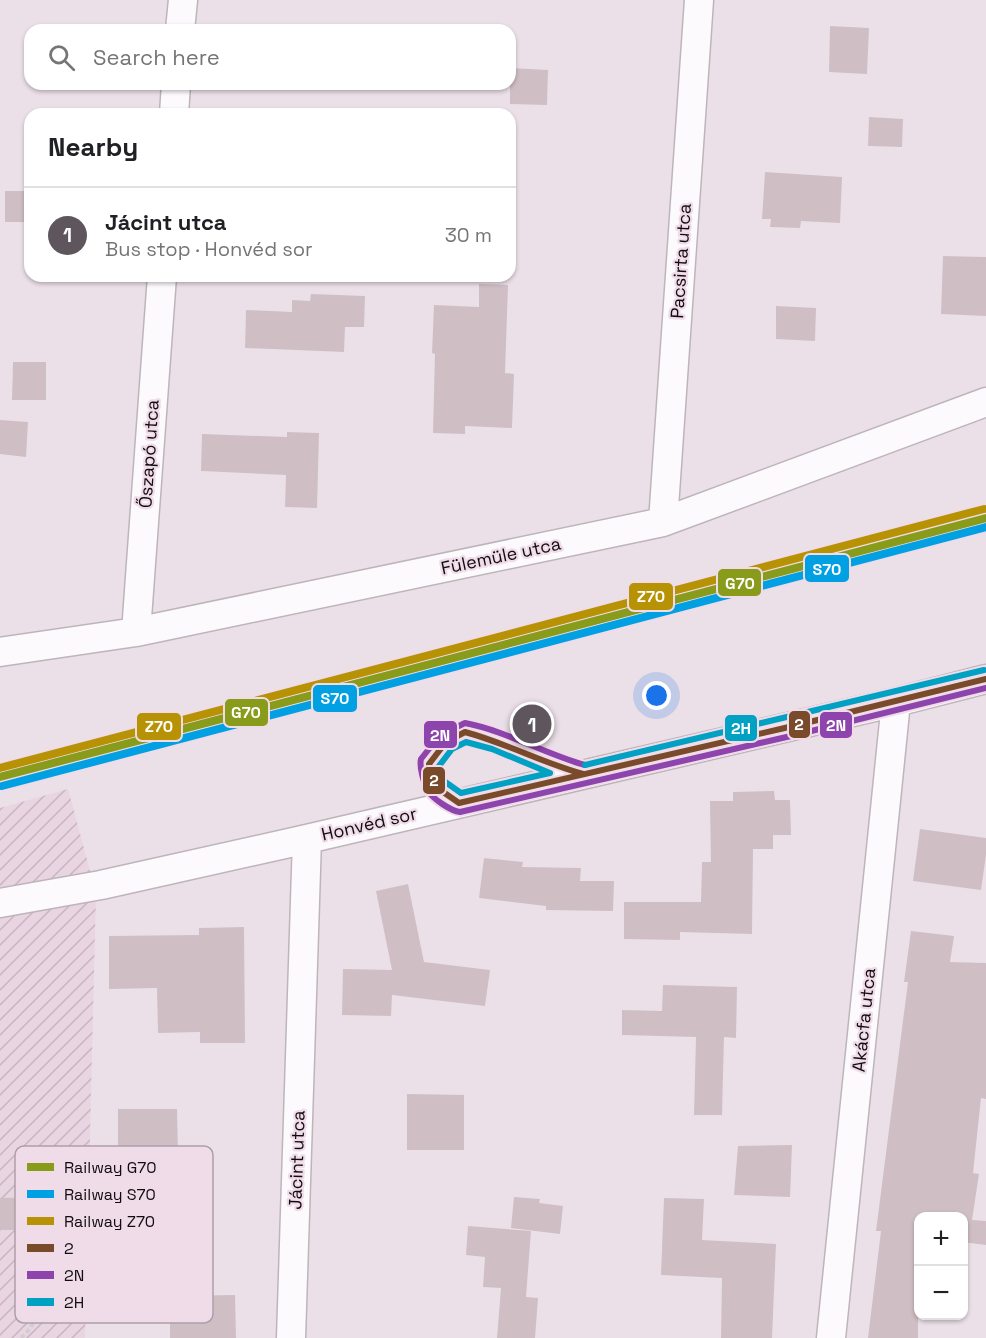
<!DOCTYPE html>
<html lang="en">
<head>
<meta charset="utf-8">
<style>
	body { margin:0; font-family:"Space Grotesk",sans-serif; background:#f6f6f6; color:#202124 }
	.controls { position:absolute; right:18px; bottom:18px; display:grid; overflow:hidden; border-radius:12px; box-shadow:0 2px 4px #0004 }
	.controls button { width:54px; height:54px; display:grid; place-items:center; padding:0; border:0; border-bottom:2px solid #e0e0e0; background:#fff; color:#202124; font:30px sans-serif }
	.you { position:absolute; left:657px; top:696px; width:21px; height:21px; margin:-15px; border:4px solid #fff; border-radius:50%; background:#1a73e8; box-shadow:0 0 0 9px #1a73e833 }
	.badge { display:grid; place-items:center; width:39px; height:39px; border-radius:50%; background:#5e565c; color:#fff; font-size:20px; font-weight:700 }
	.pin { position:absolute; translate:-50% -50%; border:3px solid #fff; box-shadow:0 2px 6px #0006 }
	.list { margin:0; padding:0; list-style:none }
	h2 { display:flex; justify-content:space-between; align-items:center; height:78px; margin:0; padding:0 24px; font-size:26px }
	h2 small { font-size:20px; font-weight:400; color:#757577 }
	.list li { display:grid; grid-template-columns:39px 1fr auto; gap:18px; align-items:center; box-sizing:border-box; height:96px; padding:0 24px; border-top:2px solid #e0e0e0 }
	.list b { display:block; font-size:22px; white-space:nowrap }
	.list p { margin:0; font-size:20px; white-space:nowrap; color:#757577 }
	.list em { font-size:20px; font-style:normal; color:#757577 }
	.icon { flex:none; width:33px; height:33px; fill:none; stroke:currentColor; stroke-width:2; stroke-linecap:round; stroke-linejoin:round }
	.map { position:relative; flex:none; width:986px; height:1338px; overflow:hidden }
	.search { position:absolute; background:#fff; box-shadow:0 2px 4px #0004; left:24px; top:24px; width:492px; height:66px; display:flex; align-items:center; gap:15px; box-sizing:border-box; padding:0 21px; border-radius:18px; color:#757577; font-size:22px }
	.panel { position:absolute; background:#fff; box-shadow:0 2px 4px #0004; left:24px; top:108px; width:492px; height:174px; border-radius:18px }
	.map>svg:first-child { display:block }
	.industrial { fill:url(#industrial-furrows) }
	.building { fill:#cfbfc5 }
	.lines { fill:none; stroke-linecap:round; stroke-linejoin:round }
	.lane-casing { stroke:#bdb5ba; stroke-width:16 }
	.street-casing { stroke:#bdb5ba; stroke-width:31 }
	.path { stroke:#d1ced0; stroke-width:4; stroke-dasharray:4.5 3; stroke-linecap:butt }
	.lane { stroke:#fcfafc; stroke-width:14 }
	.street { stroke:#fcfafc; stroke-width:28 }
	.bus-1-casing { stroke:#f0dce9; stroke-width:10 }
	.bus-2-casing { stroke:#f0dce9; stroke-width:10 }
	.bus-3-casing { stroke:#f0dce9; stroke-width:10 }
	.bus-1 { stroke:#7a4b2a; stroke-width:6 }
	.bus-2 { stroke:#8e44ad; stroke-width:6 }
	.bus-3 { stroke:#01a1c4; stroke-width:6 }
	.rail-1-casing { stroke:#f0dce9; stroke-width:12 }
	.rail-2-casing { stroke:#f0dce9; stroke-width:12 }
	.rail-3-casing { stroke:#f0dce9; stroke-width:12 }
	.rail-1 { stroke:#889b1b; stroke-width:8 }
	.rail-2 { stroke:#00a0e3; stroke-width:8 }
	.rail-3 { stroke:#b79205; stroke-width:8 }
	.labels { text-anchor:middle; stroke-width:4.5; stroke-linejoin:round; paint-order:stroke }
	.street-label { font-size:18px; fill:#120c10; stroke:#f0dce9 }
	.key { fill:#f0dce9; stroke:#ad9ea8; stroke-width:1.5 }
	.key-label { font-size:16px; fill:#120c10 }
	.line-badge { stroke:#f0dce9; stroke-width:2 }
	.badge-label { font-size:16px; text-anchor:middle; font-weight:bold; fill:#fff }
</style>
</head>
<body>
<div class="map">
<svg width="986" height="1338" viewBox="0 0 986 1338">
	<defs>
		<pattern id="industrial-furrows" width="10" height="10" patternUnits="userSpaceOnUse" patternTransform="scale(1.5)"><rect width="10" height="10" fill="#e9d4e1"/><path d="M-1 1l2-2M0 10L10 0M9 11l2-2" fill="none" stroke="#c7b5c0"/></pattern>
	</defs>
	<rect width="100%" height="100%" fill="#ece0e8"/>
	<path class="industrial" d="M68 789 96 893 85 1338H0V808Z"/>
	<path class="building" d="M830 26 869 28 867 74 829 72Z
		M510 68 548 70 547 105 510 104Z
		M869 117 903 119 902 147 868 146Z
		M765 172 842 177 840 223 801 221 800 228 770 227 771 219H762Z
		M5 191H30V222H5Z
		M943 256 986 257V316L941 314Z
		M479 284 508 285 505 373 514 374 512 428 465 426V434L433 433 435 354 432 353 434 305 479 307Z
		M311 294 365 296 364 327H345L344 352 245 348 246 310 292 312V300L310 301Z
		M776 306 816 308 815 341 776 339Z
		M13 362H46V400H12Z
		M0 420 28 422 26 457 0 454Z
		M287 432 319 433 317 508 285 507 286 475 201 471 202 434 287 437Z
		M774 791 775 800H790L791 835H773V849H753L752 934 680 932V940L624 939V902H701L702 862H711L710 801H733V792Z
		M920 829 986 838V855L981 890 913 881Z
		M484 858 523 862 522 867 581 868 580 881H614L613 911 546 910V906L479 898Z
		M408 884 424 962 490 970 485 1006 392 995 391 1016 342 1015 343 969 392 970 376 891Z
		M244 927 245 1043H200V1032L158 1033 157 988 109 989V936L199 935V928Z
		M911 931 954 936 950 962 986 963V1099L981 1098 973 1173 979 1174 972 1220 986 1221V1245L963 1242V1216H918V1338H868L881 1231H876L908 982H904Z
		M663 985 737 987 736 1038 724 1037 722 1115H694L696 1037 622 1035V1010L662 1011Z
		M407 1094 464 1095V1150H407Z
		M118 1109H177L178 1155H146L133 1234H174V1264L97 1263V1233L57 1234V1230H0V1198L99 1196 98 1157 118 1156Z
		M792 1145 790 1197 734 1195 738 1146Z
		M514 1197 540 1199 539 1203 563 1206 560 1234 511 1228Z
		M664 1198 704 1199 702 1240 776 1244 772 1338H721L722 1278 661 1275Z
		M468 1226 531 1231 526 1297 538 1298 535 1338H497L501 1288 483 1287 485 1257 466 1255Z
		M235 1295 236 1338H170V1296Z"/>
	<g class="lines">
		<g class="lane-casing">
			<path id="lane" d="M457 802 436 787 429 764 446 742 465 732C503 740 535 762 572 772"/>
		</g>
		<g class="street-casing">
			<path id="street" d="M180 30 183 0
				M174 114 176 84
				M663 522 699 0
				M136 632 162 276
				M0 652 136 632 663 522 986 402
				M0 903 101 885 307 839 896 702 986 679
				M291 1338 307 839
				M831 1338 896 702"/>
		</g>
		<path class="path" d="M21 1338 30 1329 45 1297"/>
		<use href="#lane" class="lane"/>
		<use href="#street" class="street"/>
		<g class="bus-1-casing">
			<path id="bus-1" d="M583 774C543 763 506 743 465 732L446 742 429 764 436 787 459 803 789 727 986 679"/>
		</g>
		<g class="bus-2-casing">
			<path id="bus-2" d="M585 765C544 754 507 731 465 723L440 735 421 759C419 767 424 784 428 791 433 799 451 811 460 812L791 736 986 688"/>
		</g>
		<g class="bus-3-casing">
			<path id="bus-3" d="M466 742 492 749 550 773 461 793 444 781 439 766 452 749Z
				M585 765 984 670"/>
		</g>
		<use href="#bus-1" class="bus-1"/>
		<use href="#bus-2" class="bus-2"/>
		<use href="#bus-3" class="bus-3"/>
		<g class="rail-1-casing">
			<path id="rail-1" d="M0 777 986 518"/>
		</g>
		<g class="rail-2-casing">
			<path id="rail-2" d="M2 786 986 527"/>
		</g>
		<g class="rail-3-casing">
			<path id="rail-3" d="M0 768 984 509"/>
		</g>
		<use href="#rail-1" class="rail-1"/>
		<use href="#rail-2" class="rail-2"/>
		<use href="#rail-3" class="rail-3"/>
	</g>
	<g class="labels">
		<g class="street-label">
			<text transform="translate(681 261) rotate(-86)" y="6">Pacsirta utca</text>
			<text transform="translate(149 454) rotate(-86)" y="6">Őszapó utca</text>
			<text transform="translate(501 556) rotate(-12)" y="6">Fülemüle utca</text>
			<text transform="translate(369 824) rotate(-13)" y="6">Honvéd sor</text>
			<text transform="translate(864 1020) rotate(-84)" y="6">Akácfa utca</text>
			<text transform="translate(297 1160) rotate(-88)" y="6">Jácint utca</text>
		</g>
	</g>
	<rect x="15" y="1146" width="198" height="177" rx="9" class="key"/>
	<rect x="27" y="1163" width="27" height="8" fill="#889b1b"/>
	<rect x="27" y="1190" width="27" height="8" fill="#00a0e3"/>
	<rect x="27" y="1217" width="27" height="8" fill="#b79205"/>
	<rect x="27" y="1244" width="27" height="8" fill="#7a4b2a"/>
	<rect x="27" y="1271" width="27" height="8" fill="#8e44ad"/>
	<rect x="27" y="1298" width="27" height="8" fill="#01a1c4"/>
	<g class="key-label">
		<text x="64" y="1173">Railway G70</text>
		<text x="64" y="1200">Railway S70</text>
		<text x="64" y="1227">Railway Z70</text>
		<text x="64" y="1254">2</text>
		<text x="64" y="1281">2N</text>
		<text x="64" y="1308">2H</text>
	</g>
	<g class="line-badge">
		<rect x="804" y="554" width="46" height="29" rx="6" fill="#00a0e3"/>
		<rect x="717" y="568" width="45" height="29" rx="6" fill="#889b1b"/>
		<rect x="628" y="582" width="46" height="29" rx="6" fill="#b79205"/>
		<rect x="312" y="684" width="46" height="29" rx="6" fill="#00a0e3"/>
		<rect x="224" y="698" width="45" height="29" rx="6" fill="#889b1b"/>
		<rect x="788" y="710" width="23" height="29" rx="6" fill="#7a4b2a"/>
		<rect x="819" y="711" width="34" height="28" rx="6" fill="#8e44ad"/>
		<rect x="136" y="712" width="46" height="29" rx="6" fill="#b79205"/>
		<rect x="724" y="714" width="34" height="28" rx="6" fill="#01a1c4"/>
		<rect x="423" y="720" width="35" height="29" rx="6" fill="#8e44ad"/>
		<rect x="422" y="766" width="24" height="29" rx="6" fill="#7a4b2a"/>
	</g>
	<g class="badge-label">
		<text x="827" y="575">S70</text>
		<text x="740" y="589">G70</text>
		<text x="651" y="602">Z70</text>
		<text x="335" y="704">S70</text>
		<text x="246" y="718">G70</text>
		<text x="799" y="730">2</text>
		<text x="836" y="731">2N</text>
		<text x="159" y="732">Z70</text>
		<text x="741" y="734">2H</text>
		<text x="440" y="741">2N</text>
		<text x="434" y="786">2</text>
	</g>
</svg>
<div class="controls">
<button>+</button>
<button>−</button>
</div>
<div class="you"></div>
<div class="pin badge" style="left:532px;top:724px">1</div>
<div class="search"><svg class="icon" aria-label="search" viewBox="0 0 24 24"><circle cx="10" cy="10" r="6"/><path d="M15 15l6 6"/></svg>Search here</div>
<section class="panel">
<h2>Nearby<small></small></h2>
<ul class="list">
<li><span class="badge">1</span><div><b>Jácint utca</b><p>Bus stop · Honvéd sor</p></div><em>30 m</em></li>
</ul>
</section>
</div>
</body>
</html>
